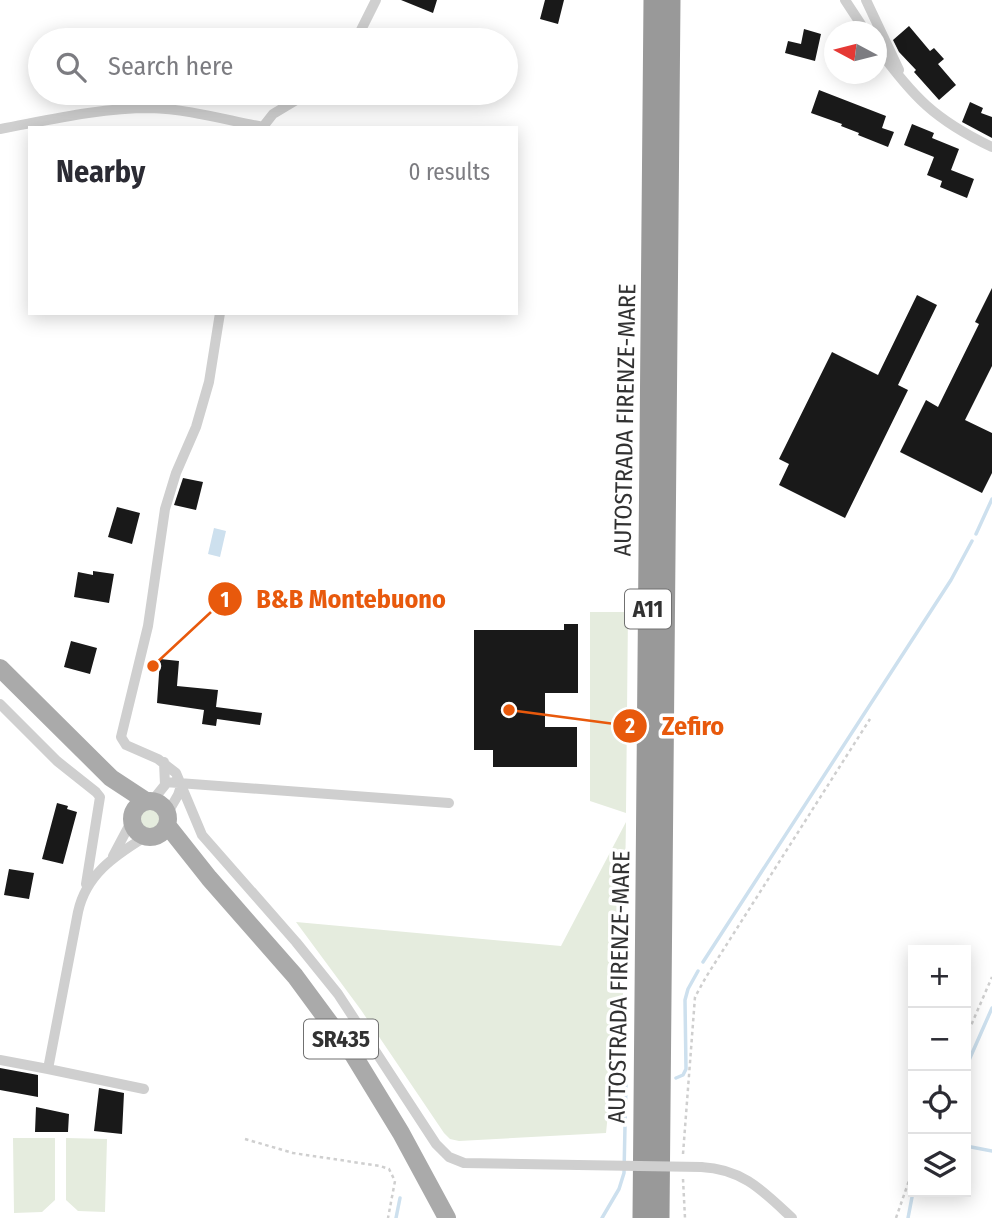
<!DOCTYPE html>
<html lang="en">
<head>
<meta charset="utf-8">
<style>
	body { margin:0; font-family:"Fira Sans Condensed",sans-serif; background:#f2f2f3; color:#2b2b33 }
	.controls { position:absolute; right:21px; bottom:21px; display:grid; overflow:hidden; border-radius:0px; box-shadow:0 4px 18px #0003 }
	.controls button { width:63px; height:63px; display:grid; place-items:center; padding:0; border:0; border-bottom:2px solid #e1e1e2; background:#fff; color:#2b2b33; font:35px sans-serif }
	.compass { position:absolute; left:824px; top:21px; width:63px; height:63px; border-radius:50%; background:#fff; box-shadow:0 4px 18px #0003; rotate:277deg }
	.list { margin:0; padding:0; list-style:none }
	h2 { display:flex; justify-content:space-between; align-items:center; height:91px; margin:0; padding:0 28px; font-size:30px }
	h2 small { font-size:23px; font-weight:400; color:#7c7c81 }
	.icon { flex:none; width:38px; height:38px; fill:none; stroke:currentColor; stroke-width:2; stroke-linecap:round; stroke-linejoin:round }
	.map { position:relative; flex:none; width:992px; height:1218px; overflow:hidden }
	.search { position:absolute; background:#fff; box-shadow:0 4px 18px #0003; left:28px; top:28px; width:490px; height:77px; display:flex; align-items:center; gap:18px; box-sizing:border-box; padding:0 24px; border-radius:38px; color:#7c7c81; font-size:26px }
	.panel { position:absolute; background:#fff; box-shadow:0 4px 18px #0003; left:28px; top:126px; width:490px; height:189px; border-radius:0px }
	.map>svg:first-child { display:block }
	.green { fill:#e5ecde }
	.water { fill:#cde0ee }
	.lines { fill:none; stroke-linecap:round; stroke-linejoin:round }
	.stream { stroke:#cde0ee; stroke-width:3.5 }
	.building { fill:#191919 }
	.path { stroke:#cfcfcf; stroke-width:2.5; stroke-dasharray:3.5 3.5; stroke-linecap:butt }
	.street { stroke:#cfcfcf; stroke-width:10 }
	.primary { stroke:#aaa; stroke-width:18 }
	.highway { stroke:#999; stroke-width:19 }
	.street-bridge { stroke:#cfcfcf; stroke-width:10 }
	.labels { text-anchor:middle; stroke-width:7; stroke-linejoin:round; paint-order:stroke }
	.shield { fill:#fff; stroke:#707070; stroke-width:2 }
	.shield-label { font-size:23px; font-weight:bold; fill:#323232 }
	.street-label { font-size:24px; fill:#323232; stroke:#fff }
	.leader { fill:none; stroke:#e8590c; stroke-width:2.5 }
	.callout-dot { fill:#e8590c; stroke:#fff; stroke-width:2.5 }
	.mark-label { font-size:21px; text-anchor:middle; font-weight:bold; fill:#fff }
	.callout-label { font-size:26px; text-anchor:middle; font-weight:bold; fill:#e8590c; stroke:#fff; stroke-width:7; stroke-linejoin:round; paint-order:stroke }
</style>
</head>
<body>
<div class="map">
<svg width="992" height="1218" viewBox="0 0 992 1218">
	<rect width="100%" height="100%" fill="#fff"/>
	<path class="green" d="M590 612H628L626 813 590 801Z
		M137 819a12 12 0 1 1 24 0a12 12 0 1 1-24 0Z
		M626 822 622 1047 609 1103 606 1133 459 1141 450 1139 444 1133 361 1010 296 922 561 946Z
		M13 1138H55V1200L42 1212 14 1213Z
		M66 1138 107 1139 105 1212 78 1211 66 1200Z"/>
	<path class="water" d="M214 528 226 531 220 557 208 554Z"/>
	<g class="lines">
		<path class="stream" d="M976 534 992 499
			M703 962 951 580 972 541
			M966 1067 992 1008
			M676 1078 683 1075 686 1069 685 1000 688 989 698 971
			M966 1146 992 1151
			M396 1218 400 1198
			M602 1218 619 1189 624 1173 626 1079
			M908 1218 913 1192"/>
	</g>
	<path class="building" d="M401 0H437L433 13Z
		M545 0H564L558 24 540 19Z
		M909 26 930 51 934 48 944 59 938 64 956 85 939 100 914 72 916 70 899 52 893 40Z
		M804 29 821 34 815 61 785 53 788 41 801 44Z
		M819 90 886 116 882 128 894 132 888 147 858 135 859 133 841 126 842 124 811 113Z
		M970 102 983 108 981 113 992 117V138L962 122Z
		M912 124 934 133 932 138 959 149 951 170 974 179 967 198 940 187 942 181 927 175 934 157 904 145Z
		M992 288V366L965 420 992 433V473L982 493 900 452 926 400 938 407 979 324 975 322Z
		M917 295 937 305 898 385 908 390 845 518 779 485 789 464 779 459 832 352 878 375Z
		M183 478 203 482 196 510 174 505Z
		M117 507 140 513 132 544 108 537Z
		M93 571 114 574 109 603 74 597 78 572 93 575Z
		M564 624H578V693H545V727H577V767H493V750H474V630H564Z
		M71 641 97 648 90 674 64 667Z
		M160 659 179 661 177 686 218 690 216 707 262 713 260 725 217 719 216 726 202 724 204 710 157 703Z
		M57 803 68 806 67 809 77 812 63 864 42 859Z
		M9 869 34 873 29 899 4 895Z
		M0 1068 38 1075V1097L0 1090Z
		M99 1088 124 1093 122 1134 94 1131Z
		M36 1107 69 1114 68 1132H35Z"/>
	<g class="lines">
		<path class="path" d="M966 1037 992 977
			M245 1139 293 1153 380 1166 389 1169 395 1181 388 1218
			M683 1154 695 997 706 977 870 719
			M683 1179 685 1218
			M896 1218 913 1169"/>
		<path class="street" d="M845 0 866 32
			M866 0 899 70
			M356 40 376 0
			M876 46C913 97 935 120 992 147
			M262 128 273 114 308 93
			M0 129C49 120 100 108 150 108 188 109 226 120 263 127
			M220 313 209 382 196 427 176 473 165 509 148 626 121 737 126 745 158 759 176 773 202 835 296 942 338 994 436 1144 449 1157 464 1163 578 1165
			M0 704 57 761 96 792 100 797 86 884
			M165 782 449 803
			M152 801 165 785 164 762
			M167 814 178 795 182 783
			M113 856 131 822
			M0 1060 48 1069 78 912C86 875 114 856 145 837
			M48 1069 144 1089
			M701 1167C743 1169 763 1191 792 1218"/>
		<path class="primary" d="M0 668 111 778 146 801
			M132 819a18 18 0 1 1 36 0a18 18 0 1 1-36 0Z
			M167 825 209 878 295 976 354 1056 401 1133 447 1218"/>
		<path class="highway" d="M642 1218 653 0
			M660 1218 671 0"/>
		<path class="street-bridge" d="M578 1165 701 1167"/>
	</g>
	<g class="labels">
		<g class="shield">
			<rect x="625" y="589.5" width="46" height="39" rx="5"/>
			<rect x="304" y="1019.5" width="74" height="39" rx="5"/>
		</g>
		<g class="shield-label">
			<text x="648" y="617">A11</text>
			<text x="341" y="1047">SR435</text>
		</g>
		<g class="street-label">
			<text transform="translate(625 420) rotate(-89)" y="8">AUTOSTRADA FIRENZE-MARE</text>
			<text transform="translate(619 987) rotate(-89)" y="8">AUTOSTRADA FIRENZE-MARE</text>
		</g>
	</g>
	<path class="leader" d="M153 666L225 599M509 710L630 726"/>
	<g class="callout-dot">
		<circle cx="153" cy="666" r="7"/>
		<circle cx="509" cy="710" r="7"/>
		<circle cx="225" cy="599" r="18"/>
		<circle cx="630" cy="726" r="18"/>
	</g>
	<g class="mark-label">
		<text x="225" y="607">1</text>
		<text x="630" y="733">2</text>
	</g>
	<g class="callout-label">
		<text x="351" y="608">B&amp;B Montebuono</text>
		<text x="693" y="735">Zefiro</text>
	</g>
</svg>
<div class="controls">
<button>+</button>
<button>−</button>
<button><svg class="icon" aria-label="locate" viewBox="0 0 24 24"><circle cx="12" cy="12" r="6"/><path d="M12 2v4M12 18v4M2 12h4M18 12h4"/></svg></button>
<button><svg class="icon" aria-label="layers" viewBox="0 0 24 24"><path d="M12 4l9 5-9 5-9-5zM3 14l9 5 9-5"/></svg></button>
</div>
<svg class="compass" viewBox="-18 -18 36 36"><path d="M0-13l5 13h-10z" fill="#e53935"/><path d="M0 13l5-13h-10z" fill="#7c7c81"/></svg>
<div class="search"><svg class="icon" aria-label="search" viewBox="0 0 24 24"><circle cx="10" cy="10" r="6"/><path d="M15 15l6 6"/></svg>Search here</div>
<section class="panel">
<h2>Nearby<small>0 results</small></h2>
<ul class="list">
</ul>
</section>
</div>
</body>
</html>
